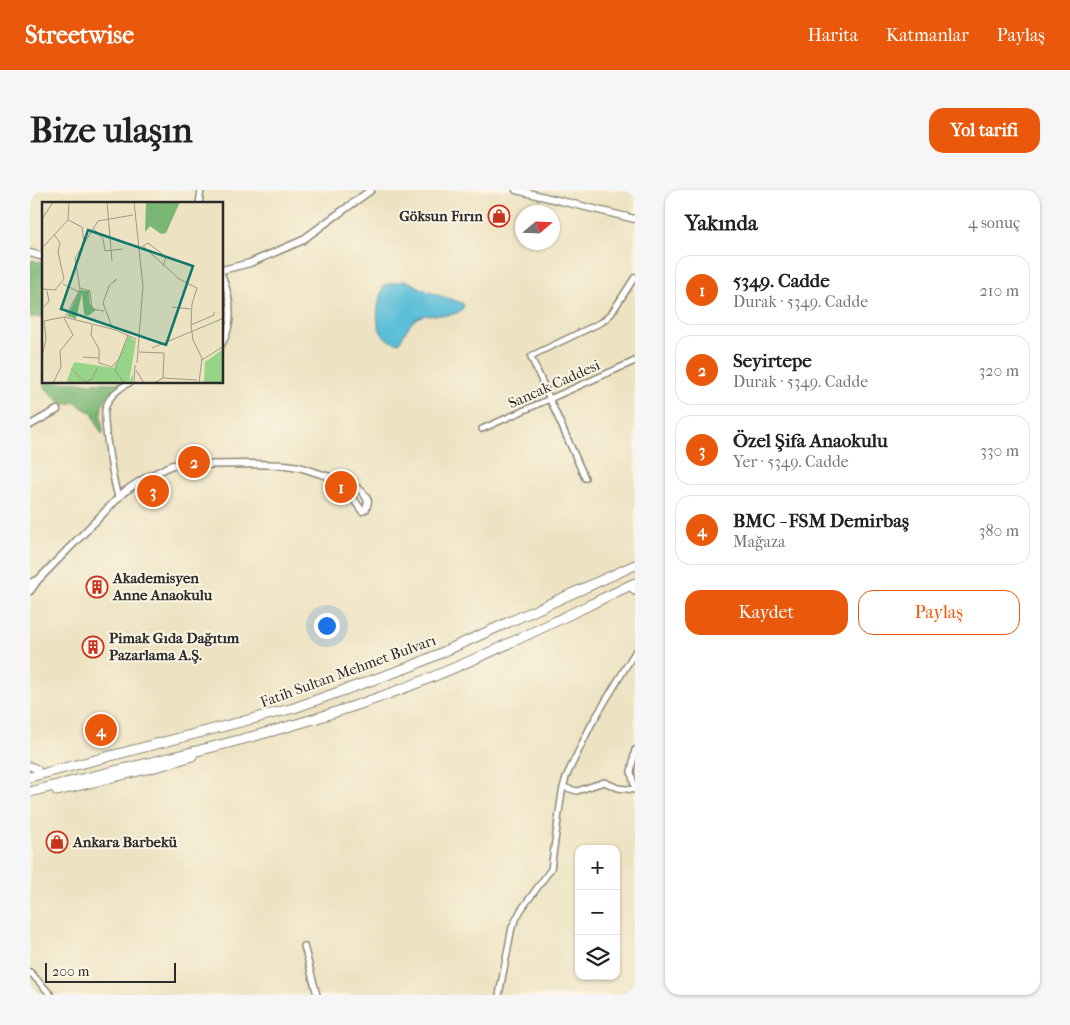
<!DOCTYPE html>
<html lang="tr">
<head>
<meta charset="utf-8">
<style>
	body { margin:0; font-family:"IM FELL French Canon",serif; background:#f6f6f6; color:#202124 }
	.controls { position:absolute; right:15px; bottom:15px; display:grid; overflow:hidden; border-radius:10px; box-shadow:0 1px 4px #0004 }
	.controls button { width:45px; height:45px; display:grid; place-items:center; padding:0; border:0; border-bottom:1px solid #e0e0e0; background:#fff; color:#202124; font:25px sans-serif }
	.compass { position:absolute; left:485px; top:15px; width:45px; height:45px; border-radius:50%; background:#fff; box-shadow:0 1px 4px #0004; rotate:71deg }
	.scale { position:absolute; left:15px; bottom:12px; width:131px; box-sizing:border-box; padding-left:5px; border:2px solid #2b2b2b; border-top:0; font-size:14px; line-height:18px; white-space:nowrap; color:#2b2b2b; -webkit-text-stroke:4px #fcf5e5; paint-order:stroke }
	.you { position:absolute; left:296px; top:435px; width:18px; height:18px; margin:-12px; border:4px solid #fff; border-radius:50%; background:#1a73e8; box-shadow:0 0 0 8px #1a73e833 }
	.badge { display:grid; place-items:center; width:32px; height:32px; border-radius:50%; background:#ea580c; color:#fff; font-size:16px; font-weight:700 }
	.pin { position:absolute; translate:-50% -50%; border:2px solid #fff; box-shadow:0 1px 5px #0006 }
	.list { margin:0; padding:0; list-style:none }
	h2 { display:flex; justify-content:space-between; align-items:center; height:65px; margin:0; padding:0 20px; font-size:21px }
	h2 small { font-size:16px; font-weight:400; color:#757577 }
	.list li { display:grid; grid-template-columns:32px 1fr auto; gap:15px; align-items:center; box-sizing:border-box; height:70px; margin:0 10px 10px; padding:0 10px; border:1px solid #e0e0e0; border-radius:15px }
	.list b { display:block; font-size:19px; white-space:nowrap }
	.list p { margin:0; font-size:16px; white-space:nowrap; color:#757577 }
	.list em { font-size:16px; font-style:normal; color:#757577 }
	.actions { display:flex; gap:10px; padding:15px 20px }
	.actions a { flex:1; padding:11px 0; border:1px solid #ea580c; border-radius:15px; text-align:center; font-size:18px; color:#ea580c }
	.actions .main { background:#ea580c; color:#fff }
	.icon { flex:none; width:28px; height:28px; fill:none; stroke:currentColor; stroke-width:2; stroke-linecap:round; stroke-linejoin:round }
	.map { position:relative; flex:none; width:605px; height:805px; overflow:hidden; border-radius:15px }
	header { display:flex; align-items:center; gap:30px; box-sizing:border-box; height:70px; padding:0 25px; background:#ea580c; color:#fff }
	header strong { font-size:24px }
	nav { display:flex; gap:28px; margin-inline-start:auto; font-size:18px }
	.intro { display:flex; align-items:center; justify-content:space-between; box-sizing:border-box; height:120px; padding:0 30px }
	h1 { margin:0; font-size:35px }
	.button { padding:12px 22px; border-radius:15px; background:#ea580c; color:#fff; font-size:18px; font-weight:700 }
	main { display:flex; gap:30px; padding:0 30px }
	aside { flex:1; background:#fff; border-radius:15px; box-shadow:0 1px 4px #0004 }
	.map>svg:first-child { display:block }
	.forest { fill:#7ab674; stroke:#527050 }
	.water { fill:#5abed8; stroke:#427482 }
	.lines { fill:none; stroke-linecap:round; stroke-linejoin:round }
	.minor-casing { stroke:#8c8776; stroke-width:8 }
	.tertiary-casing { stroke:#8c8776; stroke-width:9 }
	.secondary-casing { stroke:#8c8776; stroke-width:9 }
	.trunk-casing { stroke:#8c8776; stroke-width:11 }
	.minor { stroke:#fff; stroke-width:5 }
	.tertiary { stroke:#fff; stroke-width:6 }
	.secondary { stroke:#fff; stroke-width:7 }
	.trunk { stroke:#fff; stroke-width:9 }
	.labels { text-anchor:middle; stroke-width:4; stroke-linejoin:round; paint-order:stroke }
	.poi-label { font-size:15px; font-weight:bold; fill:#2b2b2b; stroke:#fcf5e5; text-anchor:start }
	.street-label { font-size:15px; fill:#2b2b2b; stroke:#fcf5e5 }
	.inset-road { fill:none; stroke:#9f9986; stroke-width:1 }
	.view { fill:#0f766e; fill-opacity:0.15; stroke:#0f766e; stroke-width:2.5 }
	.inset-edge { fill:none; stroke:#2b2b2b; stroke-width:2.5 }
</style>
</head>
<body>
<header>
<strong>Streetwise</strong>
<nav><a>Harita</a><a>Katmanlar</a><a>Paylaş</a></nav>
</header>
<div class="intro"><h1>Bize ulaşın</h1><a class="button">Yol tarifi</a></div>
<main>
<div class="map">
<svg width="605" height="805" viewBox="0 0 605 805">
	<rect width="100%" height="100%" fill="#fcf5e5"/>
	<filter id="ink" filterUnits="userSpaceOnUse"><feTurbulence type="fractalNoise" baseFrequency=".02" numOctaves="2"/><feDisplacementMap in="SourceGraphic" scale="10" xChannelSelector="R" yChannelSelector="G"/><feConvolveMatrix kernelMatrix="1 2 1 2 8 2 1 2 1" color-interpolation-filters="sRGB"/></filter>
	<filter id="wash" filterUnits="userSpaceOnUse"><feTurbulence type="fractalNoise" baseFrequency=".0096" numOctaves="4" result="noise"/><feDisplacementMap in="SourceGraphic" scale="20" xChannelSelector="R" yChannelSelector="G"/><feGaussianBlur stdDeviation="1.12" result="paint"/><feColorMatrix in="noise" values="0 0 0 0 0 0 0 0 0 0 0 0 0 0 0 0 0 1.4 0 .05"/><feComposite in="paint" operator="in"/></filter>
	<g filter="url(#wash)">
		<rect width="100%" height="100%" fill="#ede3c2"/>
		<path class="forest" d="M0 70 14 73V127H0Z
			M193 102C200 116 198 134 193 148Z
			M14 182V192L95 193C81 200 70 210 71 227 72 233 73 238 73 243H71L62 223 51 217 46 212 31 215C23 200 11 204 14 182Z"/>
		<path class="water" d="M374 91 380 92 396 101 432 113 434 116C426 131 405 122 392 126 380 130 375 143 369 153 340 150 346 115 354 95Z"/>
	</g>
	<g filter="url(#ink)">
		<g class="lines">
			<g class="minor-casing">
				<path id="minor" d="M169 14 171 0
					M192 85C201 108 205 132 192 154
					M452 239 605 171
					M555 288 501 167 505 164 572 132 581 124 605 87
					M88 307C84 293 71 227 76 216 80 205 91 197 101 192
					M599 396 605 402
					M605 560 601 582 605 600
					M533 597 547 601 574 592 588 598 605 600
					M274 756 287 805
					M0 782 21 805
					M469 805 482 737 491 720 521 679 532 602 536 587 561 535 605 462"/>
			</g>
			<g class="tertiary-casing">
				<path id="tertiary" d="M486 0 605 29
					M0 63 14 67
					M192 80 220 73 271 51 341 0
					M0 235 27 220
					M0 393 9 389 94 302 110 291 142 275 220 274 255 275 269 277 300 287 310 293 318 301 332 321 336 319 338 311C333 298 322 295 310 293
					M0 401 8 390"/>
			</g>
			<g class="secondary-casing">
				<path id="secondary" d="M0 576 7 579"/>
			</g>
			<g class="trunk-casing">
				<path id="trunk" d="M0 587 264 518 382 476 605 375
					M27 601 133 575 162 566
					M0 602C117 572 236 548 350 507 438 476 521 433 605 393"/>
			</g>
			<use href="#minor" class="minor"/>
			<use href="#tertiary" class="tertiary"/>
			<use href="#secondary" class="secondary"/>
			<use href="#trunk" class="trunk"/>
		</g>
	</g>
	<defs>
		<g id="shop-ring" transform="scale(1.125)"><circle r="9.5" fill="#fcf5e5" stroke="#c8321e" stroke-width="1.5"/><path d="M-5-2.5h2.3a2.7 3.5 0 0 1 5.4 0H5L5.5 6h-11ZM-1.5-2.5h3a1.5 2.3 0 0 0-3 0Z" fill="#c8321e"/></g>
		<g id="building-ring" transform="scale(1.125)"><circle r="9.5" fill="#fcf5e5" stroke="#c8321e" stroke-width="1.5"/><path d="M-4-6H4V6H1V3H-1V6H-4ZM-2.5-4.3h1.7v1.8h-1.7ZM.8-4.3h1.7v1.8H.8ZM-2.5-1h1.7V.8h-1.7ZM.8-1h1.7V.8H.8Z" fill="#c8321e"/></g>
	</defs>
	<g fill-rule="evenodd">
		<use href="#shop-ring" x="469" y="26"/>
		<use href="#building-ring" x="67" y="397"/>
		<use href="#building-ring" x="63" y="457"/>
		<use href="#shop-ring" x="27" y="652"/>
	</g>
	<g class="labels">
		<g class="poi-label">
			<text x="453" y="31" text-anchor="end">Göksun Fırın</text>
			<text x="83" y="393">Akademisyen<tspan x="83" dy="17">Anne Anaokulu</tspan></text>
			<text x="79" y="453">Pimak Gıda Dağıtım<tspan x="79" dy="17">Pazarlama A.Ş.</tspan></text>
			<text x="43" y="657">Ankara Barbekü</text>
		</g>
		<g class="street-label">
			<text transform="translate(524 194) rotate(-24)" y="5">Sancak Caddesi</text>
			<text transform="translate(318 481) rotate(-20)" y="5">Fatih Sultan Mehmet Bulvarı</text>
		</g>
	</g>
	<g transform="translate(12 12)">
		<rect width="181" height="181" fill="#ede3c2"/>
		<path d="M86 134 94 139 87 180 91 172V181H24L32 160 72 166ZM181 147V181H162L163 160Z" fill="#98d488"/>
		<path d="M104 0H138L124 31 119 32 108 24 103 30ZM38 88 47 89 48 102 54 108 46 114 42 112 40 91 34 117 25 114Z" fill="#7ab674"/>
		<path class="inset-road" d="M65 0 70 59M92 0 101 84 95 161M0 17 11 0M26 18 40 25 42 41M26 18 27 0M51 26 61 37 63 49 81 47M101 44 137 77 155 86 150 102 149 123 151 138 160 156 157 181M100 45 106 41 124 55 121 64M0 46 26 18M21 82 37 90M38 86 48 89 50 107 62 109M0 87 13 88 22 77 16 50 18 41 12 32M2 105 7 99 5 89M130 105 149 107M23 115 38 87 33 56 56 19 91 13M2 119 22 115 74 128 94 137M50 123 49 133 57 147V161L70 165 77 157M149 123 172 113V110M70 125 61 101 67 84 75 77 71 80M110 146 182 116M97 150 122 151M0 154 4 137 2 119M41 155 57 156M77 157 86 133M160 158 182 144M75 163 73 168 82 181M29 166 43 180 50 177 55 166M94 168 102 181M121 176 122 151M11 181 19 165 18 149 31 133 22 116M92 181 93 163M112 181 121 176 155 178"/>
		<path class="view" d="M46 28 151 64 124 143 19 107Z"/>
		<rect width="181" height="181" class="inset-edge"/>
	</g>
</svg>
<div class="controls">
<button>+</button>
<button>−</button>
<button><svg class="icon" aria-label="layers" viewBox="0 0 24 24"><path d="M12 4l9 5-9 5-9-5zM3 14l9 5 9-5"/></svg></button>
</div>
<svg class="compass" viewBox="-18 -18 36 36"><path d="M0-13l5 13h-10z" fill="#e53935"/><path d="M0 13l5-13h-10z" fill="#757577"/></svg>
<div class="scale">200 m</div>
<div class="you"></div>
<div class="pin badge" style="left:311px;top:297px">1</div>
<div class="pin badge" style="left:164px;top:272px">2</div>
<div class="pin badge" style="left:123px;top:301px">3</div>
<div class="pin badge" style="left:71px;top:540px">4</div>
</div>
<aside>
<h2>Yakında<small>4 sonuç</small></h2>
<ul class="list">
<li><span class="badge">1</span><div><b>5349. Cadde</b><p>Durak · 5349. Cadde</p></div><em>210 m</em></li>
<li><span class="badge">2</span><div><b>Seyirtepe</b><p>Durak · 5349. Cadde</p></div><em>320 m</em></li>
<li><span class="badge">3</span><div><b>Özel Şifa Anaokulu</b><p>Yer · 5349. Cadde</p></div><em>330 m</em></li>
<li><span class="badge">4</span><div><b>BMC - FSM Demirbaş</b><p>Mağaza</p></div><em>380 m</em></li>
</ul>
<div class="actions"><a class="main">Kaydet</a><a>Paylaş</a></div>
</aside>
</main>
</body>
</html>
